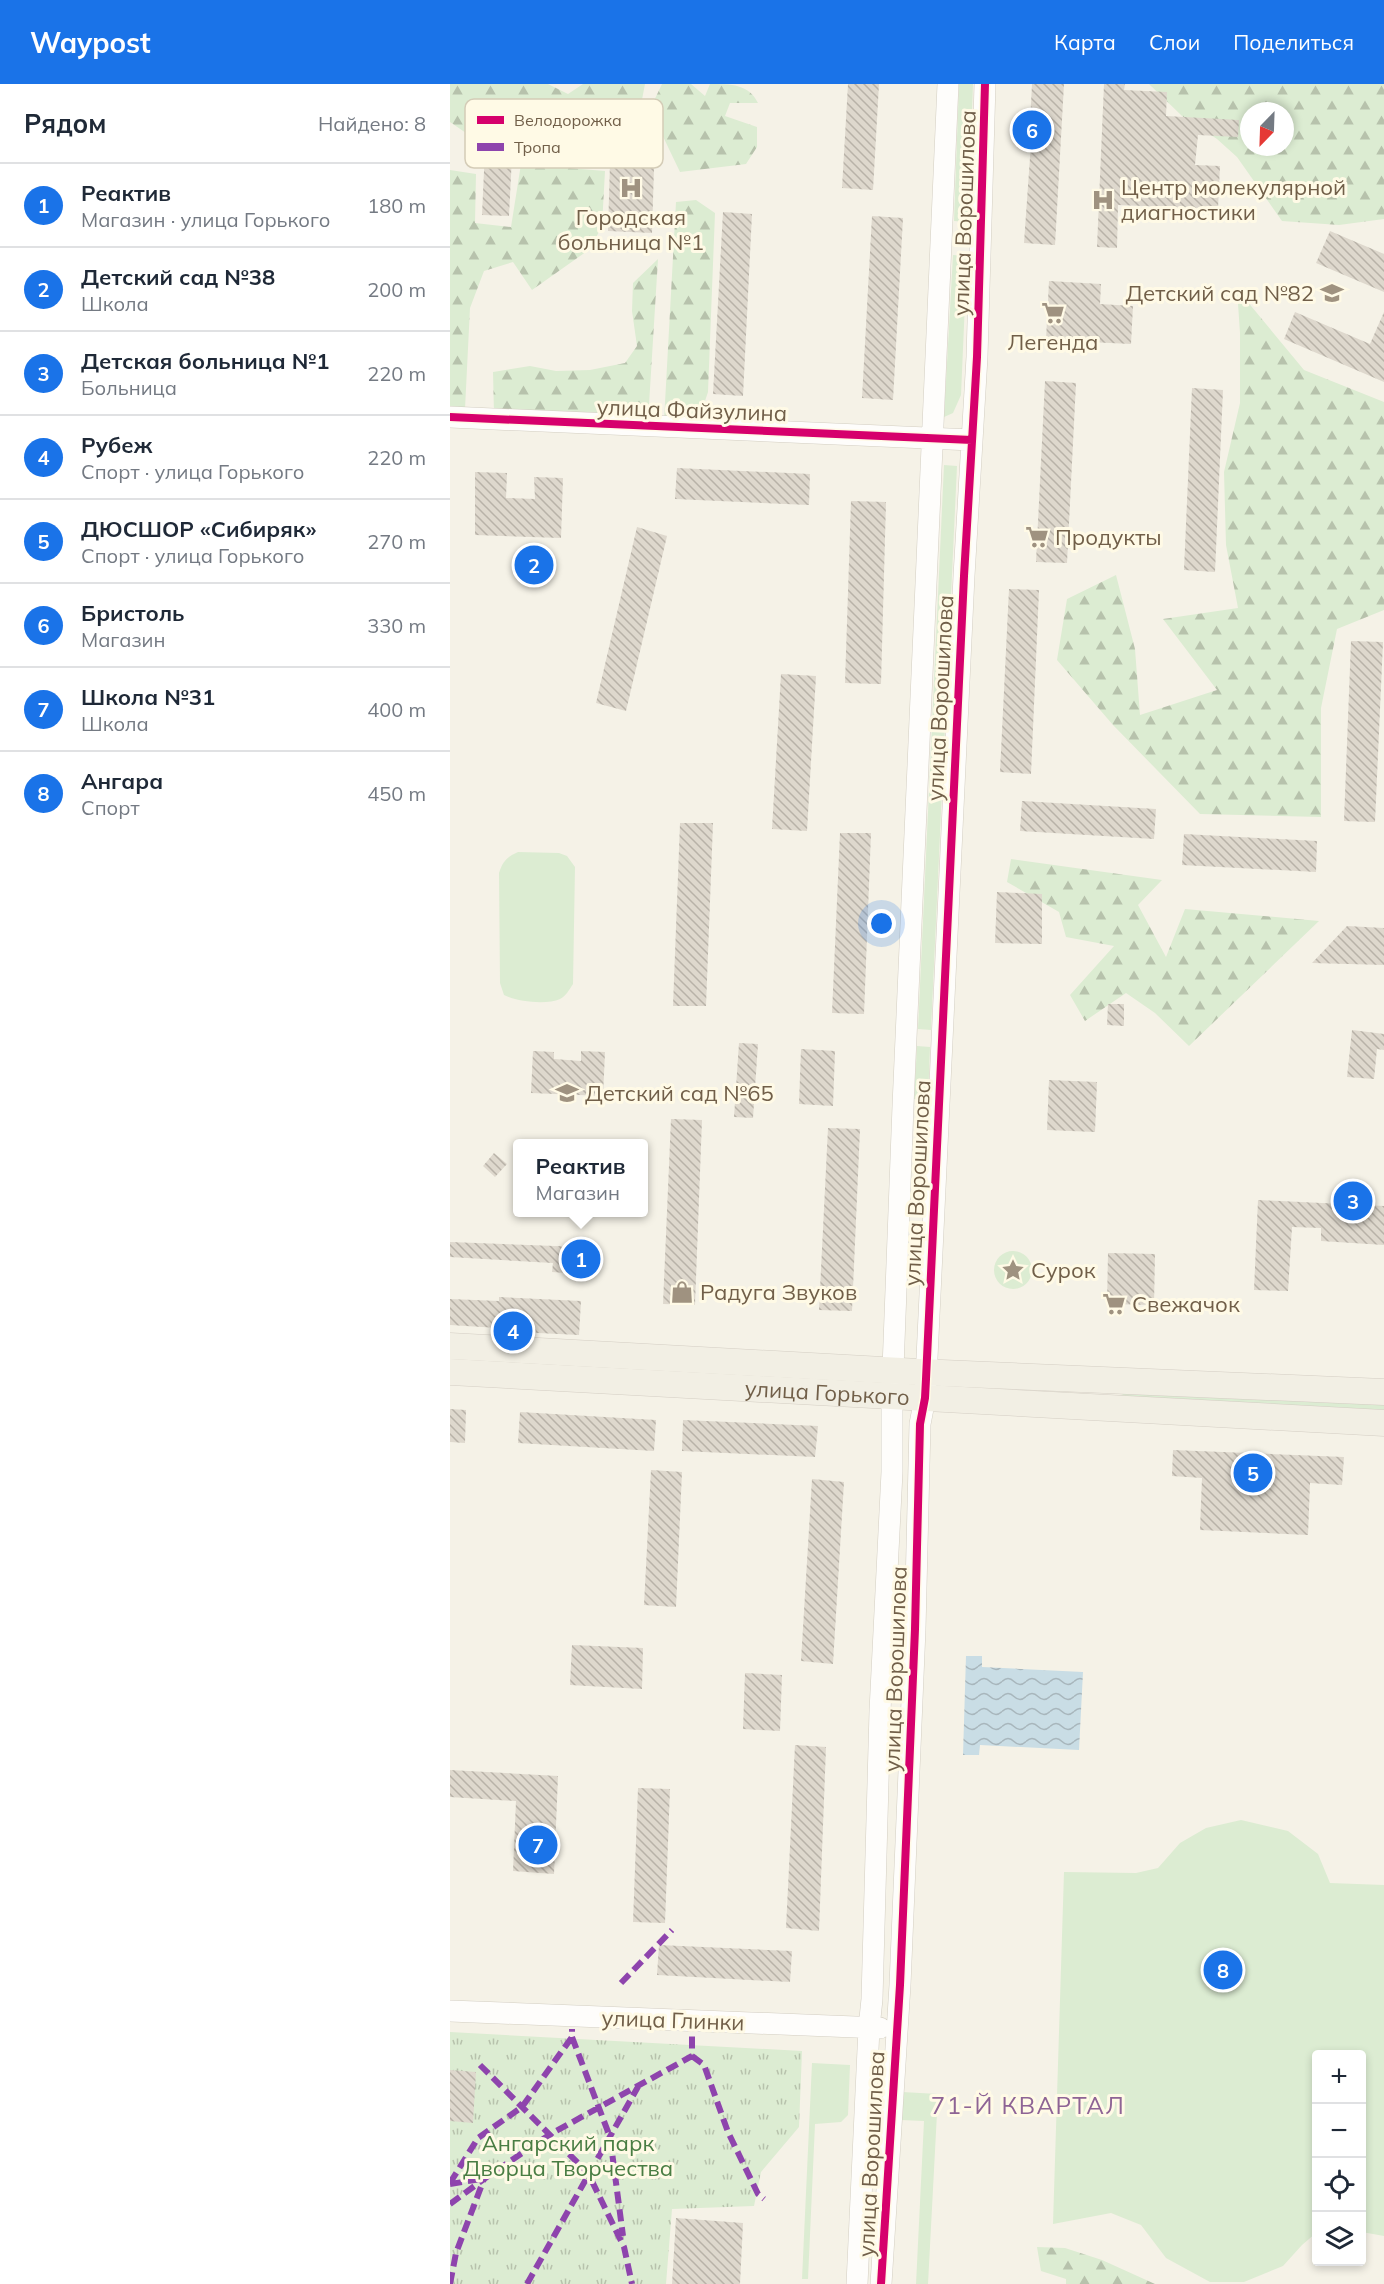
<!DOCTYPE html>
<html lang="ru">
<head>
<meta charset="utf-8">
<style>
	body { margin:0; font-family:Mulish,sans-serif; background:#f6f6f7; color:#1f2937 }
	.controls { position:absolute; right:18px; bottom:18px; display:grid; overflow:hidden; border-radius:6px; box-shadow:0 3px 9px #0003 }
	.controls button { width:54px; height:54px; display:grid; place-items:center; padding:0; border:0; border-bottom:2px solid #e0e1e3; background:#fff; color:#1f2937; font:30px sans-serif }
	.compass { position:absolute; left:790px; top:18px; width:54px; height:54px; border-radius:50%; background:#fff; box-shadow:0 3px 9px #0003; rotate:203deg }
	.you { position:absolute; left:432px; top:840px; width:21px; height:21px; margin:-15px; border:4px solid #fff; border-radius:50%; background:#1a73e8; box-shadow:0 0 0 9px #1a73e833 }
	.badge { display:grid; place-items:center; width:39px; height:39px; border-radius:50%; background:#1a73e8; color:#fff; font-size:20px; font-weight:700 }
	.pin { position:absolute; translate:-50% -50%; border:3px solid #fff; box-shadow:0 2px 6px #0006 }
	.popup { position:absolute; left:63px; top:1055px; width:135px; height:78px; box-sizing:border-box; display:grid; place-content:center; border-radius:6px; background:#fff; filter:drop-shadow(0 2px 4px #0005); font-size:20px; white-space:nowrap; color:#747a83 }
	.popup b { font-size:22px; color:#1f2937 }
	.popup::after { content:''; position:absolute; left:50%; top:100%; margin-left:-12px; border:12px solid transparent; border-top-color:#fff }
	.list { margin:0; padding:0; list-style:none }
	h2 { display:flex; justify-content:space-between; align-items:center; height:78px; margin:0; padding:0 24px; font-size:26px }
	h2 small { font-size:20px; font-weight:400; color:#747a83 }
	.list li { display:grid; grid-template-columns:39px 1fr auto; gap:18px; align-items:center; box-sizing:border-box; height:84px; padding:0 24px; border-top:2px solid #e0e1e3 }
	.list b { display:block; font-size:22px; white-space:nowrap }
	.list p { margin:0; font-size:20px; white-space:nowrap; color:#747a83 }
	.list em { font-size:20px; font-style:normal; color:#747a83 }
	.icon { flex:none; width:33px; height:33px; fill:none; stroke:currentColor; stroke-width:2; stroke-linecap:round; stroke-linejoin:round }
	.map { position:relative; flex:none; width:934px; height:2200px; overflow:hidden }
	header { display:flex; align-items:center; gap:36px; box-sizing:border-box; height:84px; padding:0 30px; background:#1a73e8; color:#fff }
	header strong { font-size:28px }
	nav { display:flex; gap:33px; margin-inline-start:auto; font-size:21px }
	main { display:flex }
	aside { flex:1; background:#fff }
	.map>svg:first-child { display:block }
	.grass { fill:#dcecd2 }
	.forest { fill:url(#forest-firs); fill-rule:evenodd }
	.park { fill:url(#park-tufts) }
	.water { fill:url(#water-waves) }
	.building { fill:url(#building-back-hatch) }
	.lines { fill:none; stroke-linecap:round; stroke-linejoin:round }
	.minor-casing { stroke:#d3cec2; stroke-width:22 }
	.major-casing { stroke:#d4cec4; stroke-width:27 }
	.minor { stroke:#fefdfb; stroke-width:21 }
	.major { stroke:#f2efe4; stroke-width:26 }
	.quiet { stroke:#8e44ad; stroke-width:6; stroke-dasharray:12 6; stroke-linecap:butt }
	.cycleway-casing { stroke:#fffae6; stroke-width:11 }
	.cycleway { stroke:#d6006c; stroke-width:8 }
	.labels { text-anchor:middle; stroke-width:6; stroke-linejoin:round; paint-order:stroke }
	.poi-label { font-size:22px; fill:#715f49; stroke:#fffae6; text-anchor:start }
	.street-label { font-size:22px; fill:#715f49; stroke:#fffae6 }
	.park-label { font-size:22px; fill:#497d43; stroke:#fffae6 }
	.neighbourhood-label { font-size:24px; letter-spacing:1.5px; fill:#8e6495; stroke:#fffae6 }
	.key { fill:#fffae6; stroke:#d4ccb7; stroke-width:1.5 }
	.key-label { font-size:16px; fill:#715f49 }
</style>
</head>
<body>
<header>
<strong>Waypost</strong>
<nav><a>Карта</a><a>Слои</a><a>Поделиться</a></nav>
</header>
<main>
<aside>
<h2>Рядом<small>Найдено: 8</small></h2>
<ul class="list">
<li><span class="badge">1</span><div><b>Реактив</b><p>Магазин · улица Горького</p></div><em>180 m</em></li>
<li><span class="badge">2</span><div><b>Детский сад №38</b><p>Школа</p></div><em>200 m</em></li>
<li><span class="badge">3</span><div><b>Детская больница №1</b><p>Больница</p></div><em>220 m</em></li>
<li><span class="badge">4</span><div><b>Рубеж</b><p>Спорт · улица Горького</p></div><em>220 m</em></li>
<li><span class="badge">5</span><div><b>ДЮСШОР «Сибиряк»</b><p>Спорт · улица Горького</p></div><em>270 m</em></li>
<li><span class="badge">6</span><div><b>Бристоль</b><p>Магазин</p></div><em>330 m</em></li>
<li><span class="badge">7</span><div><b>Школа №31</b><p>Школа</p></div><em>400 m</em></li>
<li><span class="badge">8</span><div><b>Ангара</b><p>Спорт</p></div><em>450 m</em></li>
</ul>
</aside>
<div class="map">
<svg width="934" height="2200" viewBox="0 0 934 2200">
	<defs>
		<pattern id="forest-firs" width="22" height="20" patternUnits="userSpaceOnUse" patternTransform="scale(1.5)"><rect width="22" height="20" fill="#dcecd2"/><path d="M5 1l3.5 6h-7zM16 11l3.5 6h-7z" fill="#b7c2ac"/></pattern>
		<pattern id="park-tufts" width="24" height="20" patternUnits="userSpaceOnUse" patternTransform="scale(1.5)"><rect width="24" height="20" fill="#dcecd2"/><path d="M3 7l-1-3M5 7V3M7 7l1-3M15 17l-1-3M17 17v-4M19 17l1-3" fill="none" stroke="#b7c2ac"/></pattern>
		<pattern id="water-waves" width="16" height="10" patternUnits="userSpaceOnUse" patternTransform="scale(1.5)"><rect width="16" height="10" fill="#c9dde5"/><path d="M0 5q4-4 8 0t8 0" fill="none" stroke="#a8b6bc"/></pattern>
		<pattern id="building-back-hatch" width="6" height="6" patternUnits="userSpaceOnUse" patternTransform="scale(1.5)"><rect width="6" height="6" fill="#ded8cd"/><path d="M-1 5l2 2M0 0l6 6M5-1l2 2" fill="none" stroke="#b8b2a8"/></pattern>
	</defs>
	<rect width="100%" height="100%" fill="#f5f2e7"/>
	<path class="grass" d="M509 0H523L518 138 504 137Z
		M503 171 517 172 511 311 503 329 494 333Z
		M494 381 507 382 481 946 468 945Z
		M68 768 109 769 117 772 125 783 123 900C119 906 116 912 110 915 97 921 67 918 54 911L50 899 49 789C53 777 57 773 68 768Z
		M467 962 480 963 478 1016 464 1015Z
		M544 1186a19 19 0 1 1 38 0a19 19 0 1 1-38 0Z
		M683 1306 934 1316V1330L664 1314Z
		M791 1736 838 1747 868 1770 880 1799 934 1801V2152L912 2148V1970H866V2149L852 2161 833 2182 794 2198H760L716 2174 691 2141 661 2129 603 2140 614 1788 686 1789 708 1784 730 1759 756 1744Z
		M362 1979 400 1981 398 2031 391 2038 365 2040 358 2195H352Z
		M452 2008 488 2010 478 2200H466L474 2037 451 2036Z"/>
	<path class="forest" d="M0 0H98L118 10 133 0H195L190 26 201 23 212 0H241L255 12 260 0C281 0 299 0 308 19H280L275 32 307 43V63L296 80 230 88 207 40 31 35 22 84 16 49 0 38Z
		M699 0H934V135L889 141 832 137 787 73 767 55 732 32ZM799 27H835V63H799Z
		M71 80 155 87 152 142 140 165 82 206 63 178 34 187 20 224 15 325 0 326V86L26 90 25 139 61 143Z
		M246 116 265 129 258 308 250 332 214 337 226 118Z
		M208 175 198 337 44 330 43 288 80 282 106 287 140 286 175 279 187 262 182 227 183 199Z
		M787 205 854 286 934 318V526L887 545 871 624V733L750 730 663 641 607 576 617 515 666 491 685 565 690 631 767 606 713 535 788 524 776 461 774 388 790 319V249Z
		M561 775 712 796 688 821 716 873 735 825 869 837 739 962 705 929 676 909 635 937 620 911 664 862 616 853 609 828 557 798Z
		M587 2163 615 2164 652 2176 705 2200H616V2195L591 2187Z"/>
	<path class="park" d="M0 1948 352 1967 349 2043 311 2088 304 2122 222 2125 216 2200H0Z"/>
	<path class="water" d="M516 1572H532V1583L633 1588 629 1666 530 1661 529 1671H513Z"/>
	<path class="building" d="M398 0H429L423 106 392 104Z
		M582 0H614L605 161 574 159 581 59H579Z
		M654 0H675L674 6 717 8 716 32 789 36 788 53 748 51 745 81 770 82 768 125 668 121 667 164 647 163Z
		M36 43 205 51 202 149 158 147 160 78 62 72 59 132 32 131Z
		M273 128 302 130 293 312 263 310Z
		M422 132 453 134 443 316 412 314Z
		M880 147 934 170V208L866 179Z
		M599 197 651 200 650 220 683 222 681 260 596 256Z
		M845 228 920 260 934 228V298L834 255Z
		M595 297 626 299 617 479 586 478Z
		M742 304 773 306 765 488 734 486Z
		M227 384 360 390 359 421 225 415Z
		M25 388 57 389 56 414 85 415 84 393 113 394 111 454 25 451Z
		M401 417 436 418 431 600 395 599Z
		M187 443 217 452 176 627 146 619Z
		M559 505 589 506 581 690 550 688Z
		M901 557 933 558 925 738 894 737Z
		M331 590 366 592 357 747 322 745Z
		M572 717 706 725 704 755 570 747Z
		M230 739H263L256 922H223Z
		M390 749H421L414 930 382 929Z
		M734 750 867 757 866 788 732 781Z
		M547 808 592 810V860L545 859Z
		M897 842 934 844V881L862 879Z
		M658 920H674V942L657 941Z
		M902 946 934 950V966L927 965 924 995 897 993Z
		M289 959 308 960 303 1034 284 1033Z
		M351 965 385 967 383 1022 349 1020Z
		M83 967 104 968V975L131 977V967L155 968 153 1012 81 1009Z
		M599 996 647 998 645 1048 597 1046Z
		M221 1035 252 1036 245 1221 213 1220Z
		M378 1044 410 1045 402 1227 369 1226Z
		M44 1069 57 1080 45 1093 33 1082Z
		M808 1116 934 1122V1161L871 1157V1144L842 1143 838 1207 804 1206Z
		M0 1158 132 1163 130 1190 102 1188 103 1179 0 1173Z
		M658 1169 705 1170 704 1221 657 1220Z
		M49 1213 131 1217 129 1251 48 1247V1244L0 1241V1215L49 1217Z
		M0 1325 16 1326 15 1359 0 1358Z
		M70 1328 206 1336 204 1367 68 1359Z
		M233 1336 368 1342 365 1373 232 1367Z
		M723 1366 894 1373 892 1401 860 1399 858 1451 750 1446 752 1394 722 1392Z
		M201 1386 232 1388 226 1523 194 1521Z
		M362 1395 394 1398 383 1580 351 1577Z
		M122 1561 193 1564 192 1605 120 1601Z
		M295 1589 332 1591 330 1647 293 1645Z
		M345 1661 376 1663 369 1847 336 1844Z
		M0 1686 108 1692 104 1790 63 1787 66 1717 0 1713Z
		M188 1704 220 1705 215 1839 183 1838Z
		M209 1861 342 1867 340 1898 207 1891Z
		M0 1986 26 1988 23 2039 0 2037Z
		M226 2134 293 2139 290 2200H222Z"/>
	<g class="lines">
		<g class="minor-casing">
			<path id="minor" d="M0 333 522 356
				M0 1927 430 1944
				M407 2200 419 1944 422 1915 430 1627 442 1388V1311L453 1022 498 0
				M431 2200 450 1901 465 1545 470 1340 475 1314 476 1295 514 492 527 273 535 0"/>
		</g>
		<g class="major-casing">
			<g id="major">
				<path d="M0 1262 469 1288 934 1308"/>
				<path id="s1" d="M0 1288 934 1339"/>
			</g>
		</g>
		<use href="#minor" class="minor"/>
		<use href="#major" class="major"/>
		<path class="quiet" d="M171 1899 222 1846
			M122 1953 160 2053 173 2152
			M242 1972 254 1981 278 2048 308 2110 314 2115
			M30 1981 138 2089 174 2163 182 2200
			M0 2099 28 2054 72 2023 122 1953V1945
			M0 2100 31 2095
			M0 2120 34 2095
			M0 2200 6 2169 34 2095 99 2051 242 1972V1951
			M77 2200 189 2001"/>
		<g class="cycleway-casing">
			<path id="cycleway" d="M0 333 522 356
				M431 2200 450 1901 465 1545 470 1340 475 1314 476 1295 514 492 527 273 535 0"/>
		</g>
		<use href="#cycleway" class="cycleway"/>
	</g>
	<defs>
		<g id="hospital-bare" transform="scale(1.8)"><path d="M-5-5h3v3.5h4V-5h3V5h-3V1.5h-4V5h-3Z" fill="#9f9280" stroke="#fffae6" stroke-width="2.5" paint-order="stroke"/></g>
		<g id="school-bare" transform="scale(1.8)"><path d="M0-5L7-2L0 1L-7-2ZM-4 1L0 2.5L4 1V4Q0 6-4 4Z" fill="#9f9280" stroke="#fffae6" stroke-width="2.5" paint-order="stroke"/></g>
		<g id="supermarket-bare" transform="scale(1.8)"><path d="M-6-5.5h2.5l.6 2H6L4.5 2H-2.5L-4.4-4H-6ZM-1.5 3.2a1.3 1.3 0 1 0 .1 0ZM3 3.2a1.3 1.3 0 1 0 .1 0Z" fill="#9f9280" stroke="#fffae6" stroke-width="2.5" paint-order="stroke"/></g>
		<g id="sight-bare" transform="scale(1.8)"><path d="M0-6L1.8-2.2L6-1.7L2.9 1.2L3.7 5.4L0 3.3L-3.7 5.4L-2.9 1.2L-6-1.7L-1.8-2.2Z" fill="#9f9280" stroke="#fffae6" stroke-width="2.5" paint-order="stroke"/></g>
		<g id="shop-bare" transform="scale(1.8)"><path d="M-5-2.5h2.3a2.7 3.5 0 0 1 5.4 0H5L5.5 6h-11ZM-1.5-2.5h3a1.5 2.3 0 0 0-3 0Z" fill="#9f9280" stroke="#fffae6" stroke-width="2.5" paint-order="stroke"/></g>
	</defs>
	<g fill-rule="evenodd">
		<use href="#hospital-bare" x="181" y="104"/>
		<use href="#hospital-bare" x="653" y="116"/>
		<use href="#school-bare" x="882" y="209"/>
		<use href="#supermarket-bare" x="603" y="229"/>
		<use href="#supermarket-bare" x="587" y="453"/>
		<use href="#school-bare" x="117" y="1009"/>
		<use href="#sight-bare" x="563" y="1186"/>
		<use href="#shop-bare" x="232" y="1208"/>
		<use href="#supermarket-bare" x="664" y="1220"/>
	</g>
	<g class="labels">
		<g class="poi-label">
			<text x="671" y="111">Центр молекулярной<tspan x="671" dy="25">диагностики</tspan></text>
			<text x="181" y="141" text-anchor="middle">Городская<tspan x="181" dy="25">больница №1</tspan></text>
			<text x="864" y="217" text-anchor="end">Детский сад №82</text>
			<text x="603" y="266" text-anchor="middle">Легенда</text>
			<text x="605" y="461">Продукты</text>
			<text x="135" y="1017">Детский сад №65</text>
			<text x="581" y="1194">Сурок</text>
			<text x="250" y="1216">Радуга Звуков</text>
			<text x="682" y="1228">Свежачок</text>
		</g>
		<g class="street-label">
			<text transform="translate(514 129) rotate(-88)" y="8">улица Ворошилова</text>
			<text transform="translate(242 326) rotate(2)" y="8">улица Файзулина</text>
			<text transform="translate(490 614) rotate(-87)" y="8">улица Ворошилова</text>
			<text transform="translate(467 1099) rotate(-87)" y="8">улица Ворошилова</text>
			<text dy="8" stroke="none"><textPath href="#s1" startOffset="378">улица Горького</textPath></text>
			<text transform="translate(445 1585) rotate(-88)" y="8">улица Ворошилова</text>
			<text transform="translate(223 1936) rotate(2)" y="8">улица Глинки</text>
			<text transform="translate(421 2070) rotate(-87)" y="8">улица Ворошилова</text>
		</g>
		<g class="park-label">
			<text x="118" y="2067">Ангарский парк<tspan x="118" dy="25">Дворца Творчества</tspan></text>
		</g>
		<g class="neighbourhood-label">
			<text x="578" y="2030">71-Й КВАРТАЛ</text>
		</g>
	</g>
	<rect x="15" y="15" width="198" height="69" rx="9" class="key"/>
	<rect x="27" y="32" width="27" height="8" fill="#d6006c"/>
	<rect x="27" y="59" width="27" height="8" fill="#8e44ad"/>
	<g class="key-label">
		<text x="64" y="42">Велодорожка</text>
		<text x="64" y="69">Тропа</text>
	</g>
</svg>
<div class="controls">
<button>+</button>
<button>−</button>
<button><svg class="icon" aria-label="locate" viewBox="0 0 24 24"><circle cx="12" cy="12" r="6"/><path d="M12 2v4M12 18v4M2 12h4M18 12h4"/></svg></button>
<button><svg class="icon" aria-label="layers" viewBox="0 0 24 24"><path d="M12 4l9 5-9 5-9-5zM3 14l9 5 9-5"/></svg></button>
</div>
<svg class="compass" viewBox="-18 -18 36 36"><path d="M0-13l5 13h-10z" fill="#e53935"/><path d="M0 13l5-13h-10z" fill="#747a83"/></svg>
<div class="you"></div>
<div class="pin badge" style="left:131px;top:1175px">1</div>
<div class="popup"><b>Реактив</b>Магазин</div>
<div class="pin badge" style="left:84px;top:481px">2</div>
<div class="pin badge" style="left:903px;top:1117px">3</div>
<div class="pin badge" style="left:63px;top:1247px">4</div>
<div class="pin badge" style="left:803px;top:1389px">5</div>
<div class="pin badge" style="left:582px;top:46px">6</div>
<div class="pin badge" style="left:88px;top:1761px">7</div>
<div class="pin badge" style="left:773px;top:1886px">8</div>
</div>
</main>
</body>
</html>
